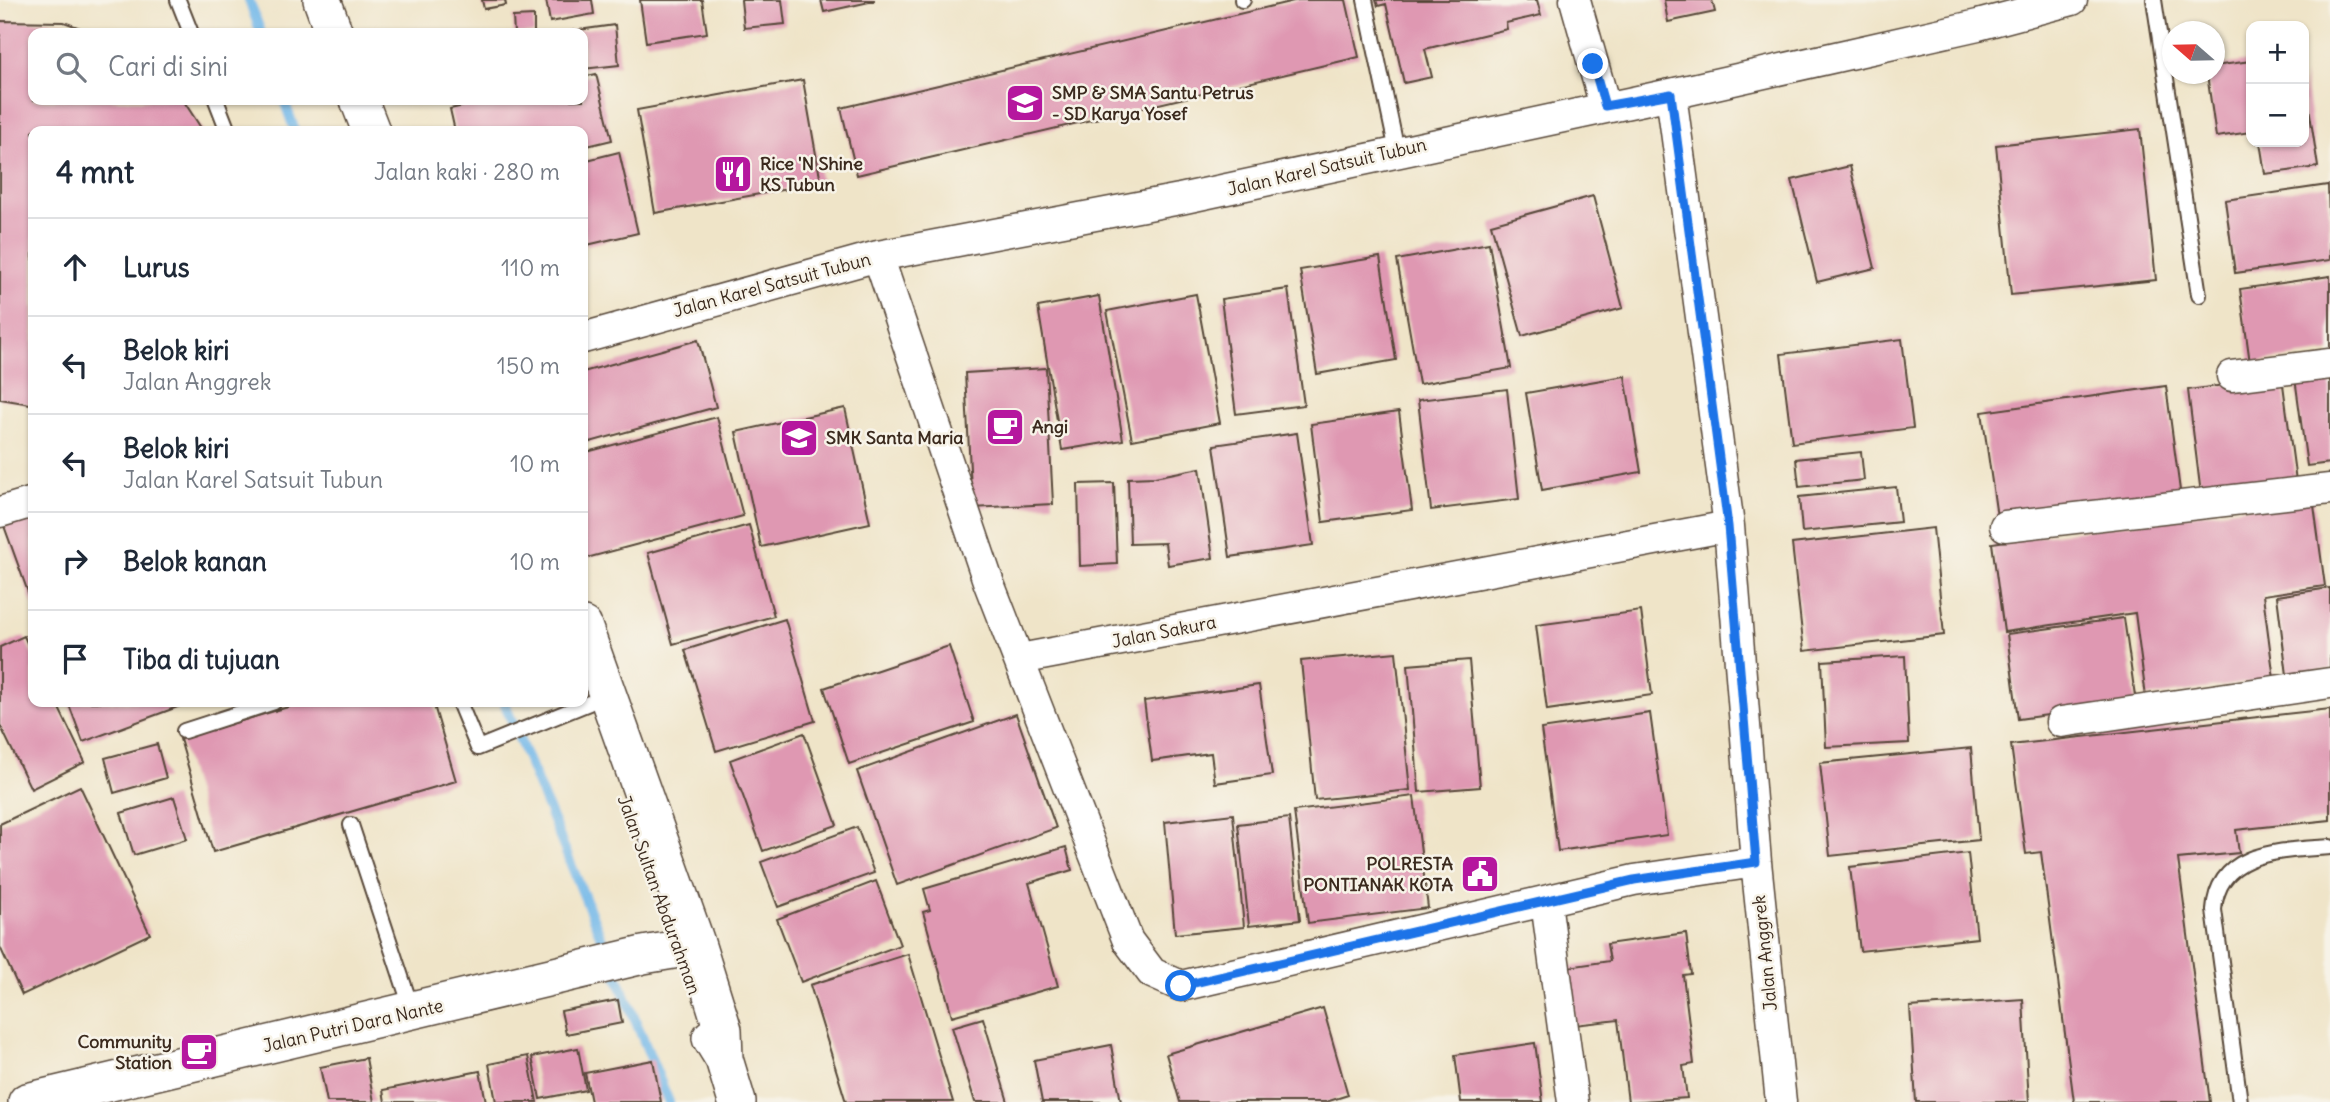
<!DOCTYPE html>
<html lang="id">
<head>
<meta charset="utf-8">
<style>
	body { margin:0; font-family:Delius,sans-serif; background:#f6f6f7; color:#1f2937 }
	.controls { position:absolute; right:21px; top:21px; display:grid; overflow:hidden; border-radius:14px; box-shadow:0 2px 5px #0004 }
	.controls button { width:63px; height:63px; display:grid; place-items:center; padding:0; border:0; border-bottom:2px solid #e0e1e3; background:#fff; color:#1f2937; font:35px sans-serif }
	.compass { position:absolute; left:2162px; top:21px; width:63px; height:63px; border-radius:50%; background:#fff; box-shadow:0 2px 5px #0004; rotate:290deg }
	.stop { position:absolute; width:21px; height:21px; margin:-16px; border:5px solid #1a73e8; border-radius:50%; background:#fff }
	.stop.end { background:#1a73e8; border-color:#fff; box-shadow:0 2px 7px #0008 }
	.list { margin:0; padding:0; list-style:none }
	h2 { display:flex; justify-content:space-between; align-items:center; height:91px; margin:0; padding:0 28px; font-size:30px }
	h2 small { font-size:23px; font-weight:400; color:#747a83 }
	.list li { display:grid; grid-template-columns:46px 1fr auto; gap:21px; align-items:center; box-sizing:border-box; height:98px; padding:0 28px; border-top:2px solid #e0e1e3 }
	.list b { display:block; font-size:26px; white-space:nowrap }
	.list p { margin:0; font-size:23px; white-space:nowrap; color:#747a83 }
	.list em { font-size:23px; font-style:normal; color:#747a83 }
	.icon { flex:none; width:38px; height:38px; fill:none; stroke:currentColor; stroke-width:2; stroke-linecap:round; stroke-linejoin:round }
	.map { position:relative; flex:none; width:2330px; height:1102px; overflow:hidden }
	.search { position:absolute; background:#fff; box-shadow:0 2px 5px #0004; left:28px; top:28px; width:560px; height:77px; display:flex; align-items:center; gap:18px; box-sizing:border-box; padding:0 24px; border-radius:14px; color:#747a83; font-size:26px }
	.panel { position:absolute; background:#fff; box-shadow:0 2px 5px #0004; left:28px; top:126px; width:560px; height:581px; border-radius:14px }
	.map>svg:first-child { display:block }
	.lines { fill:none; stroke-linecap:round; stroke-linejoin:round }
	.stream { stroke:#72b8e9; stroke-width:10 }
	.building { fill:#df98b2 }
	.service-casing { stroke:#564638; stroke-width:18 }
	.minor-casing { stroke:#564638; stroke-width:33 }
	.tertiary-casing { stroke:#564638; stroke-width:40 }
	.service { stroke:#fff; stroke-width:14 }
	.minor { stroke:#fff; stroke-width:30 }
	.tertiary { stroke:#fff; stroke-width:37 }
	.route { stroke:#1a73e8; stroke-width:9 }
	.labels { text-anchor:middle; stroke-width:5; stroke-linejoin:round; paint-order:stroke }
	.poi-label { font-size:18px; font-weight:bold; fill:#3b2a1e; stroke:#f7f3e8; text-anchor:start }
	.street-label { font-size:18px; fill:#3b2a1e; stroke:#f7f3e8 }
</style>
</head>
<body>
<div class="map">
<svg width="2330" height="1102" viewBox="0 0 2330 1102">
	<rect width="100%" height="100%" fill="#f7f3e8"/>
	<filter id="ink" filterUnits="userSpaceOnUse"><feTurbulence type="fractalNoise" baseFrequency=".0143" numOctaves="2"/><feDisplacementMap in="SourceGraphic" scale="14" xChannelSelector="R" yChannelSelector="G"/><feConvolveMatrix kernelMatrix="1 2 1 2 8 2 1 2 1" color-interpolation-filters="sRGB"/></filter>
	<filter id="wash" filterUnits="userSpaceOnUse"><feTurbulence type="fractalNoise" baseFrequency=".00686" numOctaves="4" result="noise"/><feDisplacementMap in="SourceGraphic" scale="28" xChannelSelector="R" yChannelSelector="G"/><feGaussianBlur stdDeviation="1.57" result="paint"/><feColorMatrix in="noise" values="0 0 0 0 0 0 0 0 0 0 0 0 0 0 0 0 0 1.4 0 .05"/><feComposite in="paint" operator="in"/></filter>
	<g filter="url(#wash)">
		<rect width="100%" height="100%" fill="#efe4c8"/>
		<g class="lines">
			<path class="stream" d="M249 0 261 33
				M284 100 295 131
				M504 702 669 1102"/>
		</g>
		<g id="blocks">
			<path class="building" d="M482 0H505L506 5 484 9Z
				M546 0H592L594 14 550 22Z
				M640 0H702L707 33 646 42Z
				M741 0H782L785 24 744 28Z
				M821 0H874V1L824 12Z
				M1298 0H1346L1359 57 857 175 841 108Z
				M1376 0H1537L1541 15 1506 23 1507 29 1425 49 1432 77 1404 83 1386 4 1378 6Z
				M1664 0H1712L1715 12 1668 22Z
				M534 16V33H514L513 17Z
				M0 21 64 22 94 33H33V100H183L203 131H33V403L30 404 0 399Z
				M615 25 619 65 583 69V33L564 32Z
				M2251 61V132L2216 137 2207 74H2214V66Z
				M596 74 612 140 583 147V131H455L450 109 490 100H583V77Z
				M2304 74 2318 167 2265 174 2260 142H2304Z
				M803 80 821 183 655 213 637 110Z
				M2140 129 2156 280 2011 295 1996 145Z
				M619 152 638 233 587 245 583 227V161Z
				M1850 166 1875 268 1817 282 1792 180Z
				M2328 185 2330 260 2235 273 2225 200Z
				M1593 196 1623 308 1522 336 1491 224Z
				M1489 243 1511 368 1419 384 1397 260Z
				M1380 257 1396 360 1317 374 1300 270Z
				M2330 276V352L2250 363 2240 289Z
				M1288 289 1304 405 1236 414 1221 299Z
				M1196 294 1220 423 1132 440 1107 311Z
				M1099 296 1123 440 1062 450 1038 307Z
				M1902 339 1913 428 1792 443 1781 354Z
				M698 340 716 407 583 444V372Z
				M1046 368 1053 504 972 508 965 373Z
				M2330 374V463L2307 466 2295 378Z
				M1625 376 1641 472 1542 490 1526 393Z
				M2282 377 2296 481 2201 494 2188 390Z
				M2166 386 2181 498 1998 524 1982 412Z
				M1507 389 1519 499 1431 510 1418 400Z
				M845 408 870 523 761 547 736 432Z
				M1399 412 1412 510 1323 522 1311 424Z
				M717 417 743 516 583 559V453Z
				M1297 433 1313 545 1230 557 1214 445Z
				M1861 452 1864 480 1799 487 1796 459Z
				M1200 468 1213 558 1168 565 1165 543 1130 544 1128 478 1155 477Z
				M1114 483 1117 564 1080 566 1078 484Z
				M1896 487 1900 522 1802 532 1799 497Z
				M2313 498 2325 586 2263 595 2274 679 2146 697 2135 613 2004 632 1992 543Z
				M33 512V606L3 523Z
				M749 525 774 616 673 644 648 553Z
				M1933 528 1944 635 1804 651 1792 544Z
				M2330 588V669L2287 675 2277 596Z
				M1641 611 1652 695 1547 710 1536 625Z
				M2124 618 2136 703 2018 719 2007 634Z
				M785 619 815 721 716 751 685 650Z
				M24 636 33 656V702H56L85 762 31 789 0 725V647Z
				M949 646 974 722 849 764 824 688Z
				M1396 652 1410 790 1315 800 1301 661Z
				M1905 656 1909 743 1826 747 1822 661Z
				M1469 660 1480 787 1419 792 1408 665Z
				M1259 685 1272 775 1215 783 1211 753 1152 761 1144 701Z
				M68 702H191L83 742Z
				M305 702H433L456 781 213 852 180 739Z
				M2330 709V820L2236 830 2239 853 2178 859 2210 1102H2074L2041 852 2026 854 2011 745Z
				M1650 713 1667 835 1558 851 1541 729Z
				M1016 714 1056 828 897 885 857 771Z
				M804 733 837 825 763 851 730 760Z
				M157 744 166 778 114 793 105 758Z
				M1971 748 1979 840 1830 856 1820 763Z
				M80 786 150 934 22 995 0 947V824Z
				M1414 796 1428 908 1308 923 1294 811Z
				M174 797 187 839 134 855 121 813Z
				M1233 814 1244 927 1175 934 1165 822Z
				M1289 818 1300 920 1249 926 1238 824Z
				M857 827 874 873 778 907 761 862Z
				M1066 847 1072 870 1029 883 1058 986 952 1016 923 912 930 910 924 889Z
				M1968 853 1977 938 1860 951 1850 867Z
				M876 881 900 945 801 982 777 919Z
				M1686 933 1691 974 1683 975 1694 1064 1683 1066 1687 1098 1628 1102 1618 1020 1575 1025 1568 967 1610 961 1607 944Z
				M908 954 953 1102H846L810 985Z
				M2023 999 2029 1102H1916L1910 1007Z
				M618 1000 622 1023 566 1034 561 1011Z
				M1323 1008 1348 1095 1326 1102H1180L1166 1054Z
				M983 1018 1008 1102H975L952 1027Z
				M1535 1043 1543 1102H1461L1455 1055Z
				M1111 1045 1121 1102H1042L1034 1060Z
				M578 1048 586 1090 540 1099 532 1057Z
				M528 1056 537 1102H496L489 1064Z
				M366 1058 374 1102H327L320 1067Z
				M653 1060 661 1102H591L585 1073Z
				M480 1071 486 1102H385L383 1090Z"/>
		</g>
	</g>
	<g filter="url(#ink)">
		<use href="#blocks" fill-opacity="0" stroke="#564638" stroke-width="2"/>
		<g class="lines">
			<g class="service-casing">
				<path id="service" d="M178 0 191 33
					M1242 0H1243
					M1365 0 1397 151
					M2154 0 2199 295
					M216 100 228 131
					M459 702 478 748 589 703
					M184 731 274 702
					M351 825 412 1010
					M2240 1102 2214 910C2218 849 2284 851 2330 847"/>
			</g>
			<g class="minor-casing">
				<path id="minor" d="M1575 0 1605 106
					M1671 94 1729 526 1756 862 1781 1102
					M878 256 988 581 1128 941 1152 973 1181 986 1634 880 1756 862
					M583 338 878 256 1180 199 1671 94 1978 25 2072 0
					M2232 376 2330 364
					M0 512 33 502
					M2005 526 2330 489
					M1020 659 1729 526
					M2061 722 2330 683
					M1546 902 1573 1102"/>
			</g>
			<g class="tertiary-casing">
				<path id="tertiary" d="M322 0 334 33
					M359 100 371 131
					M583 626 695 940 723 1030 724 1059
					M711 1038 724 1059 737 1102
					M27 1102 643 955 679 949"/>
			</g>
			<use href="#service" class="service"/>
			<use href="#minor" class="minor"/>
			<use href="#tertiary" class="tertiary"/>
		</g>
	</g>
	<g class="lines" filter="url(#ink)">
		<path class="route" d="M1181 986 1634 880 1756 862 1728 526 1671 94 1605 106 1593 64"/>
	</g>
	<defs>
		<g id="school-square" transform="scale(2.0125)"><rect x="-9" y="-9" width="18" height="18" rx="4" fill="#b5179e" stroke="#f7f3e8"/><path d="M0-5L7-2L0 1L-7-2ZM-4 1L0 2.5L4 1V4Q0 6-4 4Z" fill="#fff"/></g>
		<g id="restaurant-square" transform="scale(2.0125)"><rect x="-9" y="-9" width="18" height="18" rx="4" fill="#b5179e" stroke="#f7f3e8"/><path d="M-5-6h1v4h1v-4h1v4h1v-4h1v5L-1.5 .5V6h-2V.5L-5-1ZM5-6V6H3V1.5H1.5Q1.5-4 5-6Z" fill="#fff"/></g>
		<g id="cafe-square" transform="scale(2.0125)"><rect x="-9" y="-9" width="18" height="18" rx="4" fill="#b5179e" stroke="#f7f3e8"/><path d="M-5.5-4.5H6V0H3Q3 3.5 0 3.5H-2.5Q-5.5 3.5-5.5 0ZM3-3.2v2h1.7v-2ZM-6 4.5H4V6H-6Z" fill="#fff"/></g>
		<g id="civic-square" transform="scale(2.0125)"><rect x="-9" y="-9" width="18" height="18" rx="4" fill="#b5179e" stroke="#f7f3e8"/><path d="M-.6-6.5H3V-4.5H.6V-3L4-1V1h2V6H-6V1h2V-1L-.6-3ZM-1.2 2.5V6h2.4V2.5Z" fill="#fff"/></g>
	</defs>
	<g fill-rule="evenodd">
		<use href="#school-square" x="1025" y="103"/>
		<use href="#restaurant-square" x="733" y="174"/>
		<use href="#cafe-square" x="1005" y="427"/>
		<use href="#school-square" x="799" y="438"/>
		<use href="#civic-square" x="1480" y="874"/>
		<use href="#cafe-square" x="199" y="1052"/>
	</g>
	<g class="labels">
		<g class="poi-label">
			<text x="1052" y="99">SMP &amp; SMA Santu Petrus<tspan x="1052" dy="21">- SD Karya Yosef</tspan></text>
			<text x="760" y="170">Rice 'N Shine<tspan x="760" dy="21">KS Tubun</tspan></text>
			<text x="1032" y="433">Angi</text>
			<text x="826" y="444">SMK Santa Maria</text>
			<text x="1453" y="870" text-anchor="end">POLRESTA<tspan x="1453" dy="21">PONTIANAK KOTA</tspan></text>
			<text x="172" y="1048" text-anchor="end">Community<tspan x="172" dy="21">Station</tspan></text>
		</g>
		<g class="street-label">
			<text transform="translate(1327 167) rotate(-13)" y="6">Jalan Karel Satsuit Tubun</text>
			<text transform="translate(772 285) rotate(-15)" y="6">Jalan Karel Satsuit Tubun</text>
			<text transform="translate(1164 632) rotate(-11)" y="6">Jalan Sakura</text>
			<text transform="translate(659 895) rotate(70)" y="6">Jalan Sultan Abdurahman</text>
			<text transform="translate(1765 953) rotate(-96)" y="6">Jalan Anggrek</text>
			<text transform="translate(353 1026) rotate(-13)" y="6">Jalan Putri Dara Nante</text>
		</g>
	</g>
</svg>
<div class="controls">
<button>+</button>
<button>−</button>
</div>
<svg class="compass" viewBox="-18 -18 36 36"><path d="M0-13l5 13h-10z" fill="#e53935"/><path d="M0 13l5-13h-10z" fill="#747a83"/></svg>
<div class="stop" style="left:1181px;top:986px"></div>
<div class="stop end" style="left:1593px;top:64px"></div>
<div class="search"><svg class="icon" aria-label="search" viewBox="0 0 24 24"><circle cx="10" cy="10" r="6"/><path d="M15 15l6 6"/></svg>Cari di sini</div>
<section class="panel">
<h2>4 mnt<small>Jalan kaki · 280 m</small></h2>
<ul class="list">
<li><svg class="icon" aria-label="ahead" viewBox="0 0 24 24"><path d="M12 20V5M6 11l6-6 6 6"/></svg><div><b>Lurus</b></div><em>110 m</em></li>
<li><svg class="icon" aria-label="left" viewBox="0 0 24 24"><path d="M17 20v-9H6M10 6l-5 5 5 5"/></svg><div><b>Belok kiri</b><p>Jalan Anggrek</p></div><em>150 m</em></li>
<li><svg class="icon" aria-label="left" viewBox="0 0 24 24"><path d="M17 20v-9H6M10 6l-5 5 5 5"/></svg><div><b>Belok kiri</b><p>Jalan Karel Satsuit Tubun</p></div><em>10 m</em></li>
<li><svg class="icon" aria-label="right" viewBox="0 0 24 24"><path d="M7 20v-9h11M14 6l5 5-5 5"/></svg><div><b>Belok kanan</b></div><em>10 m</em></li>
<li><svg class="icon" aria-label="arrive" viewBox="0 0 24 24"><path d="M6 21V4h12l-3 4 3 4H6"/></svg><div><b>Tiba di tujuan</b></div></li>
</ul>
</section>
</div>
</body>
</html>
